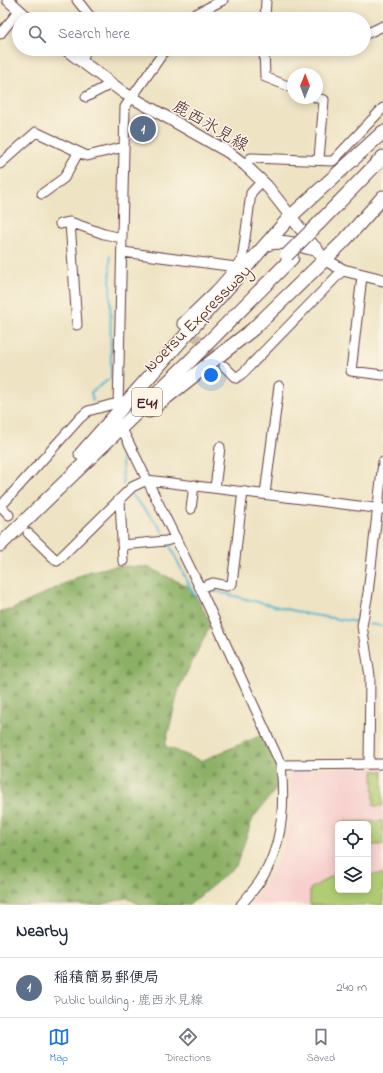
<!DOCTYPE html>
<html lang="en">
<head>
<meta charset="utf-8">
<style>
	body { margin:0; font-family:"Indie Flower","Klee One",sans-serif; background:#f6f6f7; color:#1f2937 }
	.controls { position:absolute; right:12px; bottom:12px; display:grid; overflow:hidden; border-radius:6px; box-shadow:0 2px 10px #0003 }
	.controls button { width:36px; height:36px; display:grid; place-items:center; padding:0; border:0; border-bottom:1px solid #e0e1e3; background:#fff; color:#1f2937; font:20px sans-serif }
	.compass { position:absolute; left:287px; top:68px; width:36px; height:36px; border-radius:50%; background:#fff; box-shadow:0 2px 10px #0003; rotate:1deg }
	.you { position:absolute; left:211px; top:375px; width:14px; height:14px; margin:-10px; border:3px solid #fff; border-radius:50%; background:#1a73e8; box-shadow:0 0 0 6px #1a73e833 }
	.badge { display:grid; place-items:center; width:26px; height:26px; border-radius:50%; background:#1a73e8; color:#fff; font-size:13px; font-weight:700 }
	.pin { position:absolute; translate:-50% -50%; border:2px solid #fff; box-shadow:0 1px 4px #0006 }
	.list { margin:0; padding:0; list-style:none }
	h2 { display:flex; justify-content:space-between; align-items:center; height:52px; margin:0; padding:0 16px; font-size:17px }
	h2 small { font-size:13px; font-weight:400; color:#747a83 }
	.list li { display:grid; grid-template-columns:26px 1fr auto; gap:12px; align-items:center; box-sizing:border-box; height:60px; padding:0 16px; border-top:1px solid #e0e1e3 }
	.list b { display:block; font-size:15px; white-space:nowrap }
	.list p { margin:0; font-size:13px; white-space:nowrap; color:#747a83 }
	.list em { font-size:13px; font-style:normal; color:#747a83 }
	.icon { flex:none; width:22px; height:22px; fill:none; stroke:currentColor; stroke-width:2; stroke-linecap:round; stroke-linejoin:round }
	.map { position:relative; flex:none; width:383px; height:905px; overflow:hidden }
	.search { position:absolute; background:#fff; box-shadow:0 2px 10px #0003; left:12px; right:12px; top:12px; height:44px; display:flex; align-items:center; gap:10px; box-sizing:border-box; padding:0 14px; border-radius:22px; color:#747a83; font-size:15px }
	.sheet { height:112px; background:#fff }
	nav { display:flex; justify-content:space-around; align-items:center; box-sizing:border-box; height:56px; border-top:1px solid #e0e1e3; background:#fff; font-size:11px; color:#747a83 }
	nav a { display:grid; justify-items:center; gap:2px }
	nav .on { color:#1a73e8 }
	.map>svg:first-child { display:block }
	.built { fill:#f7d0ce; fill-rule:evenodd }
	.grass { fill:url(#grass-dots); stroke:#7d764f }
	.forest { fill:url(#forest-firs); stroke:#6b6848 }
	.green { fill:#b0cd73; stroke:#7d764f }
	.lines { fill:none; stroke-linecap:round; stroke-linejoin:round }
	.stream { stroke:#52b6d1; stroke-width:2 }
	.minor-tunnel { stroke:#cdbca5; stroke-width:9; stroke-dasharray:9 4.5; stroke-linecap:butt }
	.minor-casing { stroke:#633c42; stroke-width:11 }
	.major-casing { stroke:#633c42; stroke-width:13 }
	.highway-casing { stroke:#633c42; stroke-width:15 }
	.minor { stroke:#fff; stroke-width:9 }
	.major { stroke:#fff; stroke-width:11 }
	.highway { stroke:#fff; stroke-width:13 }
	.highway-bridge-casing { stroke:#633c42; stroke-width:15; stroke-linecap:butt }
	.highway-bridge { stroke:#fff; stroke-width:13 }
	.labels { text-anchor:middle; stroke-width:3; stroke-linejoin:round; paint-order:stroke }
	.shield { fill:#fcf5e5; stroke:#7f5f63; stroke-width:1 }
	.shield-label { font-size:16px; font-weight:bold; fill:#4a1f2b }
	.street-label { font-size:17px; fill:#4a1f2b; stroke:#fcf5e5 }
</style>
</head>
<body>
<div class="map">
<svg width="383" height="905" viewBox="0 0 383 905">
	<defs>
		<pattern id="grass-dots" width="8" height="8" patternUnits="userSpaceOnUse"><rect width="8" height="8" fill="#b0cd73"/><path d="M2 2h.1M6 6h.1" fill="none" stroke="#99b064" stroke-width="1.8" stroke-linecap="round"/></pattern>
		<pattern id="forest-firs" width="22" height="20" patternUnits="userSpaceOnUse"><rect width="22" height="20" fill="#8cb065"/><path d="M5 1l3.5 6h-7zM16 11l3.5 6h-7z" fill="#748f53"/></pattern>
	</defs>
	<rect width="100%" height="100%" fill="#fcf5e5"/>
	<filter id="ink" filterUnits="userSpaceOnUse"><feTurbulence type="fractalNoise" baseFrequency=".025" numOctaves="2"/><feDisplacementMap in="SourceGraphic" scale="8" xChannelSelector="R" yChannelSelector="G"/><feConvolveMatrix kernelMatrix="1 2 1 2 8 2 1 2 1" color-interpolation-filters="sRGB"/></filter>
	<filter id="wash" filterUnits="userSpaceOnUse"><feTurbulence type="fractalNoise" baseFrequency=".012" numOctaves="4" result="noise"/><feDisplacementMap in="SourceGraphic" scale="16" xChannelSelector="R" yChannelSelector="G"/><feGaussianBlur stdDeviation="0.9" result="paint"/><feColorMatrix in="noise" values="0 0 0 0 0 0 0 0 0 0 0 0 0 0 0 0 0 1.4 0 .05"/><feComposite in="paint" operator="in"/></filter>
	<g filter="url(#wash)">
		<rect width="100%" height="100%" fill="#eee3c3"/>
		<path class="built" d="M383 767V905H248L265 884 280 857 285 842 291 806 290 769ZM338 824H368V890H338Z"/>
		<path class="grass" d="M383 821V845H368V824H340V822Z"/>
		<path class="forest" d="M117 566 147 567 191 588 211 624 179 688 165 746 201 761 262 735 275 763 279 785 253 818 236 866 189 905H141L127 898 100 905H0V611L11 610 90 571Z"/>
		<path class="green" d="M373 771H383V806H374Z
			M383 874V905H310V889L332 876 338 875V890H368V875Z"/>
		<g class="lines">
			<path class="stream" d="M93 401 91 392 111 378 110 256
				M121 438 123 485
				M131 494 160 527 165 537
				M170 546 194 595H196
				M209 592 214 591 307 614 357 622
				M369 624 383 626"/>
		</g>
	</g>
	<g filter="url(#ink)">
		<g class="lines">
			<path class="minor-tunnel" d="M186 327 220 362"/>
			<g class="minor-casing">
				<path id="minor" d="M77 0 92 19
					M190 19 196 14 223 0
					M265 19 266 0
					M0 34 19 11
					M364 35 383 26
					M264 49 265 77 293 88
					M82 62 86 49
					M86 97 111 84
					M317 98 324 100 319 159
					M0 164 36 132 87 156 124 147
					M245 165 251 158 333 161 383 108
					M42 194 64 178 78 153
					M70 222 77 325
					M60 224 70 222 104 234 122 238
					M123 252 236 267 217 289 182 323 186 327
					M236 267 242 261 251 193 262 181
					M362 276 351 371 383 375
					M224 366 236 378 243 373 343 270
					M118 408 125 107 166 49
					M125 435 200 588 281 765C285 803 283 845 262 878 256 888 248 896 241 905
					M215 488 220 447
					M265 494 279 386
					M120 499 123 561
					M191 509 194 485
					M9 515 1 506 80 418 88 411 117 403
					M28 533 57 561 132 487 147 480 383 509
					M122 545 166 541 176 538
					M200 588 213 583 227 586 232 584 243 491
					M369 764 370 676 362 626 368 593 383 462
					M281 765 383 764"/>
			</g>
			<g class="major-casing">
				<path id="major" d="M8 0 29 19
					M65 49 124 93 228 152 245 165 267 186 324 259 343 270 383 280"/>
			</g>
			<g class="highway-casing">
				<path id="highway" d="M319 223 383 157
					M267 244C282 239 300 246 316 249
					M149 411 253 329 344 241 383 197
					M81 454 290 217 383 132
					M0 545 191 360 292 258"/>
			</g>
			<use href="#minor" class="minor"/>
			<use href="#major" class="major"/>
			<use href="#highway" class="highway"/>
			<g class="highway-bridge-casing">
				<path id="highway-bridge" d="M287 255 319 223"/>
			</g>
			<use href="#highway-bridge" class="highway-bridge"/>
		</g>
	</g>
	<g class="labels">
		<rect class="shield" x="132" y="388" width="30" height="28" rx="3"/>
		<g class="shield-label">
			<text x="147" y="408">E41</text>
		</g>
		<g class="street-label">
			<text transform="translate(211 125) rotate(30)" y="6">鹿西氷見線</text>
			<text transform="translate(197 318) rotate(-45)" y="6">Noetsu Expressway</text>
		</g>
	</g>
</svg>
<div class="controls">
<button><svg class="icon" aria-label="locate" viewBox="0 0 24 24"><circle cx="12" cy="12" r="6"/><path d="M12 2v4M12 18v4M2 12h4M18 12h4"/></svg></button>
<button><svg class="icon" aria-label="layers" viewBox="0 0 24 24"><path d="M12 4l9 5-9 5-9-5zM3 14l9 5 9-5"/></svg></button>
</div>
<svg class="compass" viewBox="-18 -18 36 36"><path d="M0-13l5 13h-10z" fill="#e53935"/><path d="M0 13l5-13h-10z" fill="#747a83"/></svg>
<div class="you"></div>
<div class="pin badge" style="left:143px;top:129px;background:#5c6f8a">1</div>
<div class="search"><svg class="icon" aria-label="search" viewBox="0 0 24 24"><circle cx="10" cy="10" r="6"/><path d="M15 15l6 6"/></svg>Search here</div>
</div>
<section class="sheet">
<h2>Nearby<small></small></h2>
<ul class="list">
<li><span class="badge" style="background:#5c6f8a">1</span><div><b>稲積簡易郵便局</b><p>Public building · 鹿西氷見線</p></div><em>240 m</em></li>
</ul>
</section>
<nav>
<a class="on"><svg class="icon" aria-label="map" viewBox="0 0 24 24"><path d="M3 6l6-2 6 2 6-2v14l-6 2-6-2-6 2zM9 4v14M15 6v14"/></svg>Map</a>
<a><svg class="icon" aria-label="directions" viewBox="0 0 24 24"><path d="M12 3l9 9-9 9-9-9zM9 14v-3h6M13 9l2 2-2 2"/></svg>Directions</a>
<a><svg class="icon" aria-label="saved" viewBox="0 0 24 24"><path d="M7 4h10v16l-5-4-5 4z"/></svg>Saved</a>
</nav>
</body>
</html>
